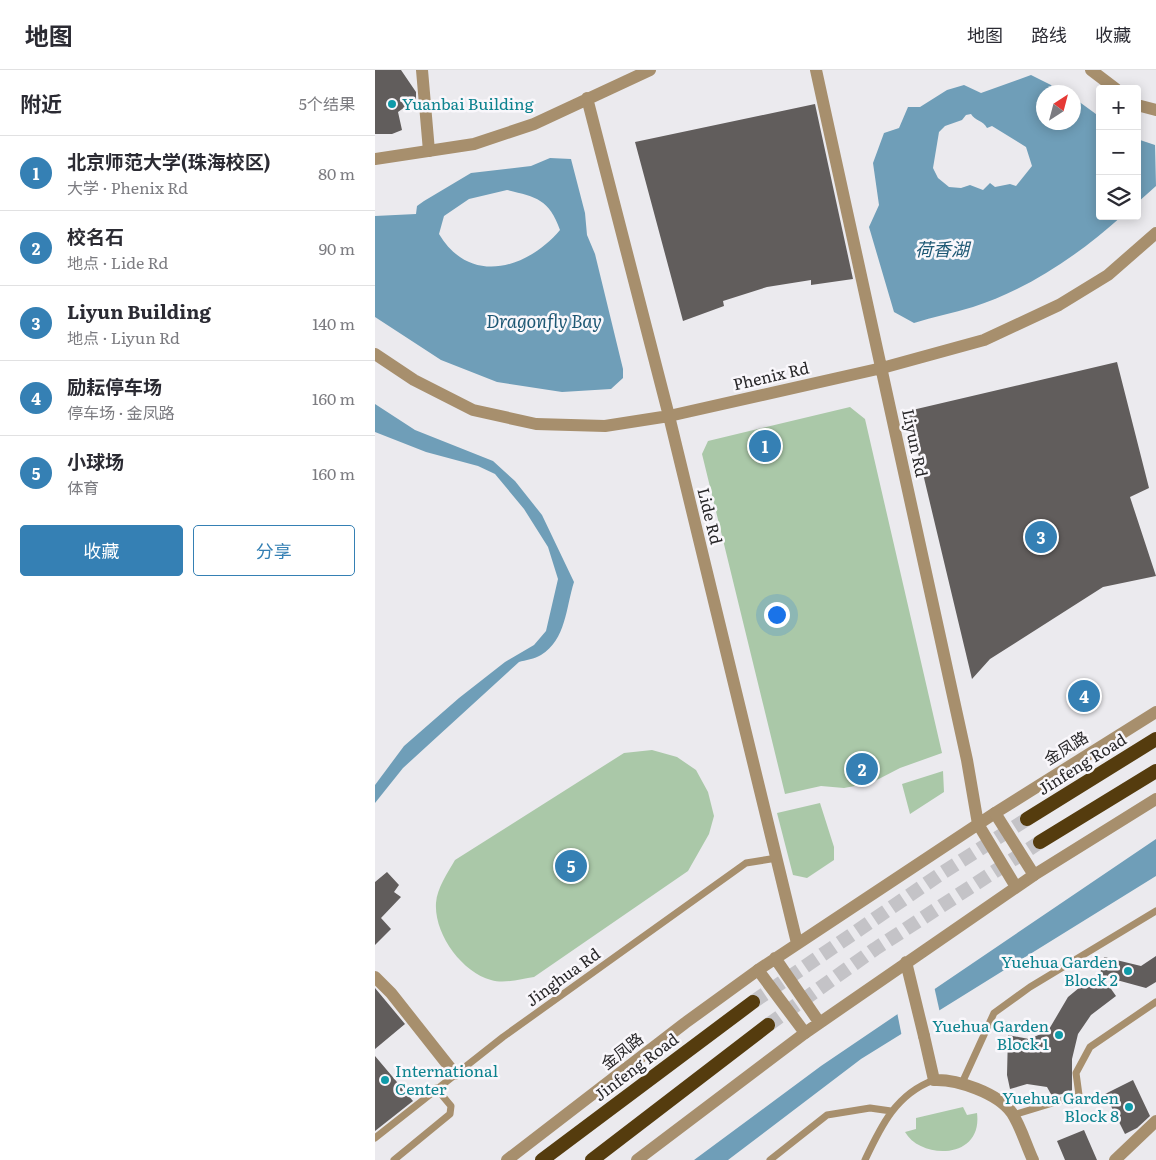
<!DOCTYPE html>
<html lang="zh">
<head>
<meta charset="utf-8">
<style>
	body { margin:0; font-family:Literata,"Noto Sans SC",serif; background:#f2f2f3; color:#2b2b33 }
	.controls { position:absolute; right:15px; top:15px; display:grid; overflow:hidden; border-radius:5px; box-shadow:0 2px 12px #0003 }
	.controls button { width:45px; height:45px; display:grid; place-items:center; padding:0; border:0; border-bottom:1px solid #e1e1e2; background:#fff; color:#2b2b33; font:25px sans-serif }
	.compass { position:absolute; left:661px; top:15px; width:45px; height:45px; border-radius:50%; background:#fff; box-shadow:0 2px 12px #0003; rotate:36deg }
	.you { position:absolute; left:401px; top:544px; width:18px; height:18px; margin:-12px; border:4px solid #fff; border-radius:50%; background:#1a73e8; box-shadow:0 0 0 8px #1a73e833 }
	.badge { display:grid; place-items:center; width:32px; height:32px; border-radius:50%; background:#3580b4; color:#fff; font-size:16px; font-weight:700 }
	.pin { position:absolute; translate:-50% -50%; border:2px solid #fff; box-shadow:0 1px 5px #0006 }
	.list { margin:0; padding:0; list-style:none }
	h2 { display:flex; justify-content:space-between; align-items:center; height:65px; margin:0; padding:0 20px; font-size:21px }
	h2 small { font-size:16px; font-weight:400; color:#7c7c81 }
	.list li { display:grid; grid-template-columns:32px 1fr auto; gap:15px; align-items:center; box-sizing:border-box; height:75px; padding:0 20px; border-top:1px solid #e1e1e2 }
	.list b { display:block; font-size:19px; white-space:nowrap }
	.list p { margin:0; font-size:16px; white-space:nowrap; color:#7c7c81 }
	.list em { font-size:16px; font-style:normal; color:#7c7c81 }
	.actions { display:flex; gap:10px; padding:15px 20px }
	.actions a { flex:1; padding:11px 0; border:1px solid #3580b4; border-radius:5px; text-align:center; font-size:18px; color:#3580b4 }
	.actions .main { background:#3580b4; color:#fff }
	.icon { flex:none; width:28px; height:28px; fill:none; stroke:currentColor; stroke-width:2; stroke-linecap:round; stroke-linejoin:round }
	.map { position:relative; flex:none; width:781px; height:1090px; overflow:hidden }
	header { display:flex; align-items:center; gap:30px; box-sizing:border-box; height:70px; padding:0 25px; background:#fff; border-bottom:1px solid #e1e1e2 }
	header strong { font-size:24px }
	nav { display:flex; gap:28px; margin-inline-start:auto; font-size:18px }
	main { display:flex }
	aside { flex:1; background:#fff }
	.map>svg:first-child { display:block }
	.green { fill:#aac8a8 }
	.water { fill:#6f9eb8; fill-rule:evenodd }
	.pier { fill:#ebeaee }
	.building { fill:#615d5c }
	.lines { fill:none; stroke-linecap:round; stroke-linejoin:round }
	.trunk-tunnel { stroke:#c4c3c7; stroke-width:14; stroke-dasharray:14 7; stroke-linecap:butt }
	.service { stroke:#a78f6d; stroke-width:7 }
	.minor { stroke:#a78f6d; stroke-width:12 }
	.tertiary { stroke:#a78f6d; stroke-width:12 }
	.trunk { stroke:#553c0e; stroke-width:14 }
	.culture-dot { fill:#0f9aa8; stroke:#f9f7fb; stroke-width:2 }
	.labels { text-anchor:middle; stroke-width:5; stroke-linejoin:round; paint-order:stroke }
	.culture-label { font-size:16px; fill:#0d838f; stroke:#f9f7fb; text-anchor:end }
	.street-label { font-size:16px; fill:#282729; stroke:#f9f7fb }
	.water-label { font-size:18px; font-style:italic; fill:#1e5874; stroke:#f9f7fb }
</style>
</head>
<body>
<header>
<strong>地图</strong>
<nav><a>地图</a><a>路线</a><a>收藏</a></nav>
</header>
<main>
<aside>
<h2>附近<small>5个结果</small></h2>
<ul class="list">
<li><span class="badge">1</span><div><b>北京师范大学(珠海校区)</b><p>大学 · Phenix Rd</p></div><em>80 m</em></li>
<li><span class="badge">2</span><div><b>校名石</b><p>地点 · Lide Rd</p></div><em>90 m</em></li>
<li><span class="badge">3</span><div><b>Liyun Building</b><p>地点 · Liyun Rd</p></div><em>140 m</em></li>
<li><span class="badge">4</span><div><b>励耘停车场</b><p>停车场 · 金凤路</p></div><em>160 m</em></li>
<li><span class="badge">5</span><div><b>小球场</b><p>体育</p></div><em>160 m</em></li>
</ul>
<div class="actions"><a class="main">收藏</a><a>分享</a></div>
</aside>
<div class="map">
<svg width="781" height="1090" viewBox="0 0 781 1090">
	<rect width="100%" height="100%" fill="#ebeaee"/>
	<path class="green" d="M475 337 490 349 567 683 525 698 496 713 469 718 446 716 410 724 327 384 333 371Z
		M277 680 302 687 321 700 333 722 339 746 334 764 313 801 159 907C146 909 129 914 116 910 87 902 59 864 61 833 62 818 73 802 80 790L249 683Z
		M568 701 569 722 535 744 527 714Z
		M445 733 459 777V790L432 808 418 805 402 743Z
		M588 1037 592 1045 602 1043C608 1090 546 1090 530 1062L541 1059V1048Z"/>
	<path class="water" d="M656 5 676 15 679 20 691 22H668V52H698L699 28 725 47V146H747C705 184 652 220 598 237 578 243 558 247 539 253L519 242 494 157 504 135 498 93 509 63 524 58 533 37H545L572 20 589 15 606 23ZM596 44C600 51 608 50 612 58L617 56 651 77 657 96 641 116 635 114 620 117 615 113 608 120 595 115 586 118 574 117 563 108 558 98 564 62 570 56 587 50 591 45Z
		M762 69 780 75 781 116 762 133Z
		M175 88 196 89 210 143 212 165 220 184 248 299V308L236 319 187 322 122 312 66 290 0 247V146L41 144 42 136 49 131 96 103 156 96ZM132 120C161 127 174 129 185 160 152 199 95 216 64 164L69 146 94 129Z
		M0 334 40 360 118 391 140 411 167 445 199 512C191 537 191 570 166 585 160 589 150 590 144 592L28 698 0 733V715L29 676 84 628 130 592 159 575 171 561 183 509 173 477 149 439 120 404 103 396 51 382 0 362Z
		M781 769V806L486 989 353 1090H319L446 996Z"/>
	<path class="pier" d="M559 916 565 943 527 967 522 942Z"/>
	<path class="building" d="M0 0H26L41 22V29L23 42 27 60 17 64H0Z
		M440 34 478 209 436 215V210L392 217 348 231 349 236 308 251 260 72Z
		M742 292 774 418 755 427 781 506 728 517 615 589 597 609 533 341Z
		M12 802 24 815 19 822 26 827 6 848 16 859 0 875V812Z
		M781 886V912L771 918 727 906 741 926 716 945 703 964 697 989V1022L677 1026 672 1017 652 1014 635 1019 632 1005 633 965 654 969 673 961 693 927 716 908 725 904 729 887 766 896Z
		M0 918 30 954 0 979Z
		M0 986 38 1031 0 1061Z
		M758 1010 775 1046 762 1058 750 1064 730 1024Z
		M709 1060 722 1090H690L682 1071Z"/>
	<g class="lines">
		<path class="trunk-tunnel" d="M378 932 567 803 652 749
			M393 955 500 879 665 772"/>
		<path class="service" d="M587 1013 619 943 655 917 781 841
			M638 1045 704 1025 701 1003 715 977 781 932
			M0 1068 128 967 371 793 402 788
			M19 1090 75 1044 76 1036 61 1018
			M395 1090 452 1045 495 1038 516 1041
			M490 1090C506 1056 521 1024 559 1010"/>
		<path class="minor" d="M441 0 592 690 603 754 641 817
			M716 0 741 19
			M212 28 294 346 422 873
			M762 35 781 40
			M0 89 99 74 159 54 275 0
			M0 284 39 310 98 340 161 354 230 356 294 346 507 298 609 270 684 235 733 205 781 163
			M400 888 444 952
			M531 892 549 966
			M383 900 620 743
			M430 963 659 805"/>
		<path class="tertiary" d="M47 0 54 81
			M781 642 620 743 659 805 781 729
			M0 907 16 923 80 1004
			M549 966 559 1010C582 1009 623 1023 637 1043 646 1057 651 1075 658 1090
			M132 1090 310 953 383 900 430 963 262 1090
			M740 1090 781 1051"/>
		<path class="trunk" d="M652 749 781 669
			M665 772 781 701
			M167 1090 378 932
			M217 1090 393 955"/>
	</g>
	<g class="culture-dot">
		<circle cx="17" cy="34" r="5"/>
		<circle cx="753" cy="901" r="5"/>
		<circle cx="684" cy="965" r="5"/>
		<circle cx="10" cy="1010" r="5"/>
		<circle cx="754" cy="1037" r="5"/>
	</g>
	<g class="labels">
		<g class="culture-label">
			<text x="27" y="40" text-anchor="start">Yuanbai Building</text>
			<text x="743" y="898">Yuehua Garden<tspan x="743" dy="18">Block 2</tspan></text>
			<text x="674" y="962">Yuehua Garden<tspan x="674" dy="18">Block 1</tspan></text>
			<text x="20" y="1007" text-anchor="start">International<tspan x="20" dy="18">Center</tspan></text>
			<text x="744" y="1034">Yuehua Garden<tspan x="744" dy="18">Block 8</tspan></text>
		</g>
		<g class="street-label">
			<text transform="translate(396 306) rotate(-13)" y="6">Phenix Rd</text>
			<text transform="translate(540 373) rotate(78)" y="6">Liyun Rd</text>
			<text transform="translate(335 446) rotate(76)" y="6">Lide Rd</text>
			<text transform="translate(691 678) rotate(-32)" y="6">金凤路</text>
			<text transform="translate(707 694) rotate(-32)" y="6">Jinfeng Road</text>
			<text transform="translate(188 907) rotate(-36)" y="6">Jinghua Rd</text>
			<text transform="translate(247 981) rotate(-38)" y="6">金凤路</text>
			<text transform="translate(261 997) rotate(-37)" y="6">Jinfeng Road</text>
		</g>
		<g class="water-label">
			<text x="567" y="186">荷香湖</text>
			<text x="169" y="258">Dragonfly Bay</text>
		</g>
	</g>
</svg>
<div class="controls">
<button>+</button>
<button>−</button>
<button><svg class="icon" aria-label="layers" viewBox="0 0 24 24"><path d="M12 4l9 5-9 5-9-5zM3 14l9 5 9-5"/></svg></button>
</div>
<svg class="compass" viewBox="-18 -18 36 36"><path d="M0-13l5 13h-10z" fill="#e53935"/><path d="M0 13l5-13h-10z" fill="#7c7c81"/></svg>
<div class="you"></div>
<div class="pin badge" style="left:390px;top:376px">1</div>
<div class="pin badge" style="left:487px;top:699px">2</div>
<div class="pin badge" style="left:666px;top:467px">3</div>
<div class="pin badge" style="left:709px;top:626px">4</div>
<div class="pin badge" style="left:196px;top:796px">5</div>
</div>
</main>
</body>
</html>
